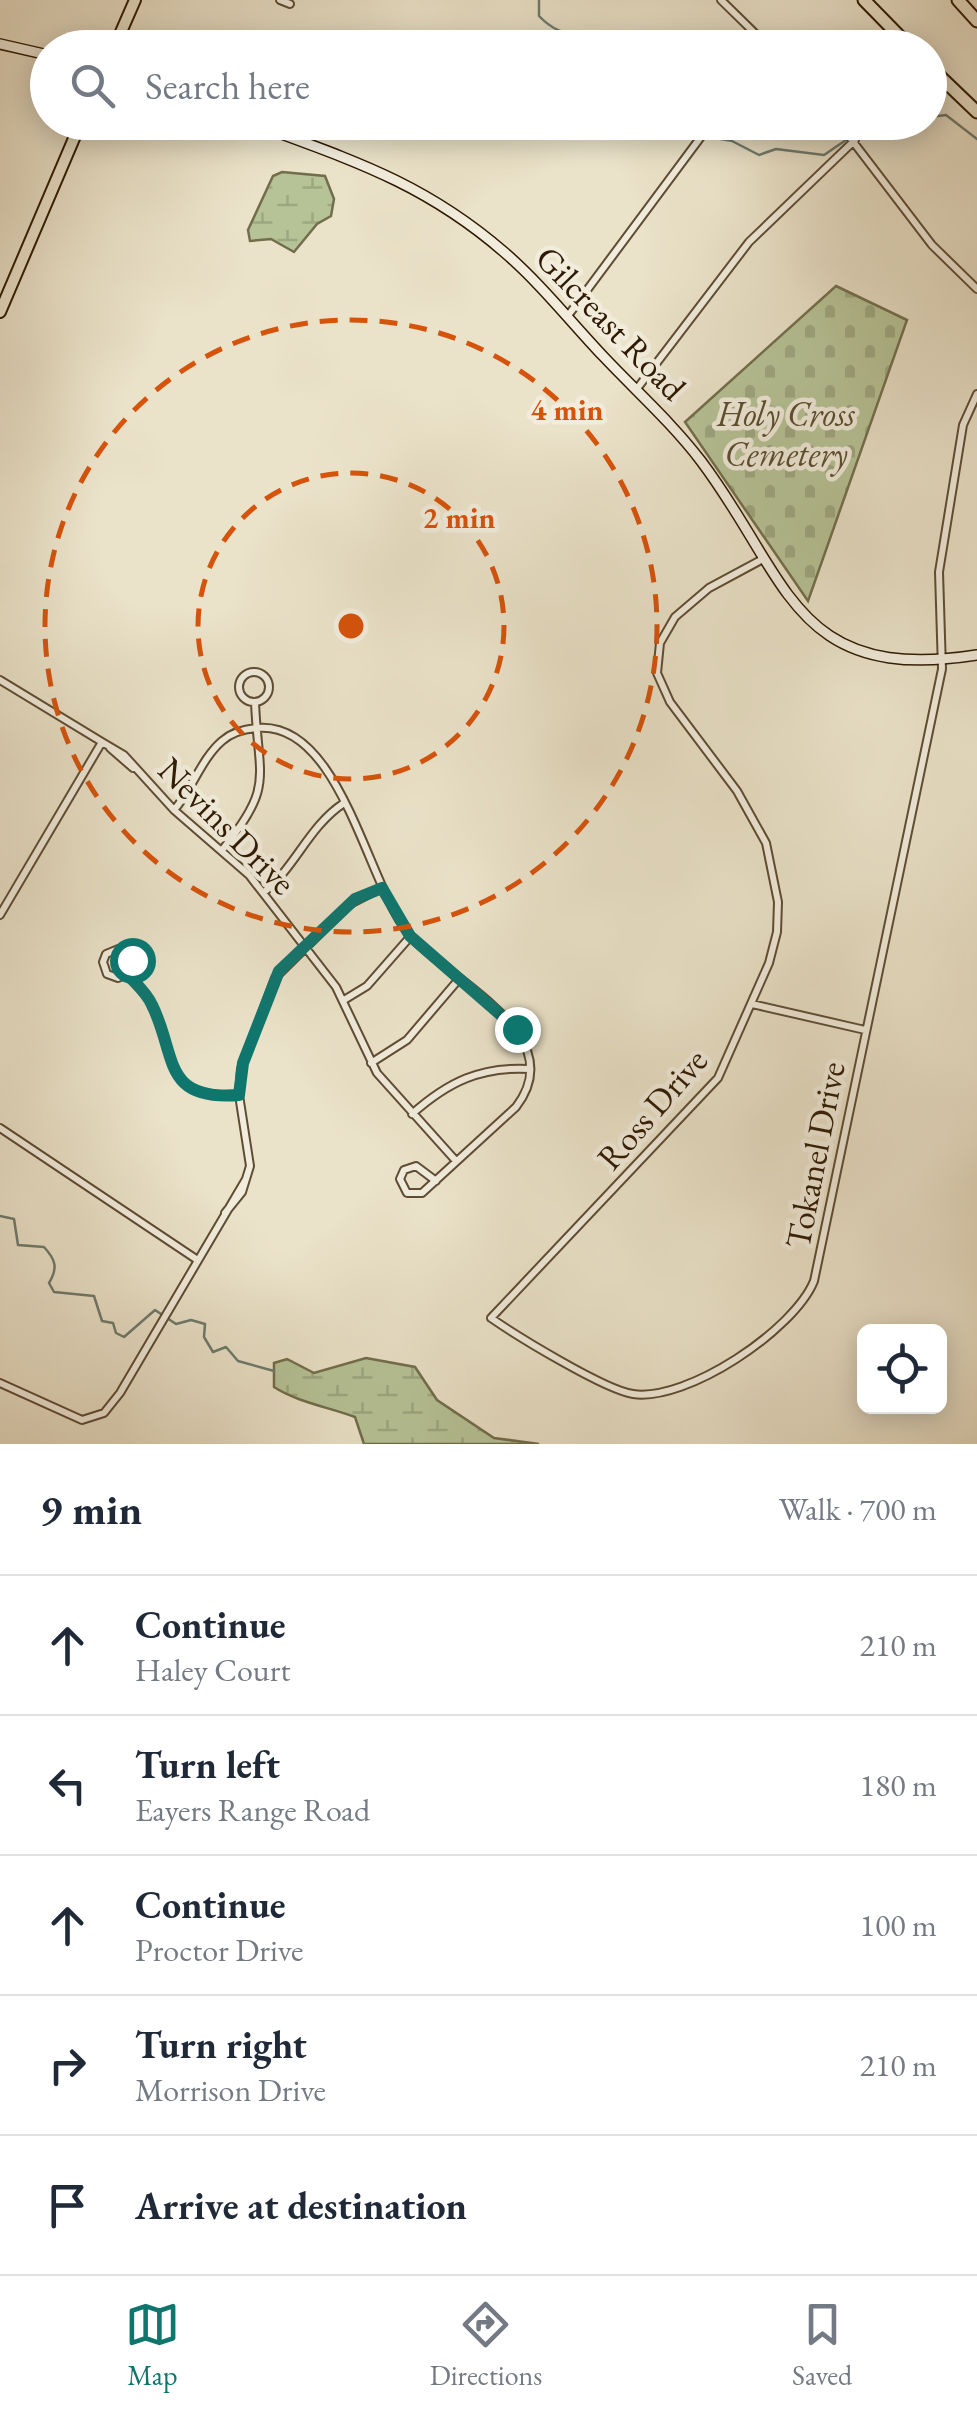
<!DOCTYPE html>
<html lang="en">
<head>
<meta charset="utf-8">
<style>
	body { margin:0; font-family:"EB Garamond",serif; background:#f2f2f3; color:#1f2937 }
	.controls { position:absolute; right:30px; bottom:30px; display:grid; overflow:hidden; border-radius:15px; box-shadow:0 5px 25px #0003 }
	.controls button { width:90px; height:90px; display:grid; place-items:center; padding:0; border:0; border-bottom:2px solid #e0e1e3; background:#fff; color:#1f2937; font:50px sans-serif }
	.stop { position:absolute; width:30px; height:30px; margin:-22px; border:8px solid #0f766e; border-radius:50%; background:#fff }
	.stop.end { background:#0f766e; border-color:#fff; box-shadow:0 2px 10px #0008 }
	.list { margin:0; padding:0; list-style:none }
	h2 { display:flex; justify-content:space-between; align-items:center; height:130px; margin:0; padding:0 40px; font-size:42px }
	h2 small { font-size:32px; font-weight:400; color:#747a83 }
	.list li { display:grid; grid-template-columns:65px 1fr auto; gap:30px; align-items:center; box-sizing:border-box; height:140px; padding:0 40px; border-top:2px solid #e0e1e3 }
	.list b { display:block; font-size:38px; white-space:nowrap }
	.list p { margin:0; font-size:32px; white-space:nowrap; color:#747a83 }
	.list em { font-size:32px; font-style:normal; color:#747a83 }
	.icon { flex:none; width:55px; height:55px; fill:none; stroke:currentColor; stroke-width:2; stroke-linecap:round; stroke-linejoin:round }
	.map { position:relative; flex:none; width:977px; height:1444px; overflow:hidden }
	.search { position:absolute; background:#fff; box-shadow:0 5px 25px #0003; left:30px; right:30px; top:30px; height:110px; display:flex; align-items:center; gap:25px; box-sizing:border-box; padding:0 35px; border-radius:55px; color:#747a83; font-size:38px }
	.sheet { height:830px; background:#fff }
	nav { display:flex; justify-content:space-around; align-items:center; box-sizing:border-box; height:140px; border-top:2px solid #e0e1e3; background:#fff; font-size:28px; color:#747a83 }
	nav a { display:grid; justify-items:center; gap:5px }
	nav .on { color:#0f766e }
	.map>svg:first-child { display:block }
	.wetland { fill:url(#wetland-marsh); stroke:#726e4c; stroke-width:2.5 }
	.cemetery { fill:url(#cemetery-stones); stroke:#726e4c; stroke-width:2.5 }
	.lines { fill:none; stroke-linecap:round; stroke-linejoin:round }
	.stream { stroke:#6e7c6e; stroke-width:2.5 }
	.street-casing { stroke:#5e4c33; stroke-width:10 }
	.secondary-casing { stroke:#2f1a01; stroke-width:12 }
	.primary-casing { stroke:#2f1a01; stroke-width:14 }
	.highway-casing { stroke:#2f1a01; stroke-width:15 }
	.street { stroke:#f1ecdc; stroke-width:6 }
	.secondary { stroke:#f1ecdc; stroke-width:9 }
	.primary { stroke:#eae2c9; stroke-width:10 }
	.highway { stroke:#eae2c9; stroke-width:11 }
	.route { stroke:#0f766e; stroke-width:12 }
	.ring { fill:none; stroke:#d6530b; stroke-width:5; stroke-dasharray:18 12 }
	.labels { text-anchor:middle; stroke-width:9; stroke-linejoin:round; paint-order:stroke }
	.street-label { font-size:35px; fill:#2f1a01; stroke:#f1ecdc }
	.park-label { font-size:35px; font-style:italic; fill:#584d2e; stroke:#f1ecdc }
	.centre { fill:#d6530b; stroke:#f1ecdc; stroke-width:5 }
	.ring-label { font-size:30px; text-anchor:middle; font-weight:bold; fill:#d6530b; stroke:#f1ecdc; stroke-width:9; stroke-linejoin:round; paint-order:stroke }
</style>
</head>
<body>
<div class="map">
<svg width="977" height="1444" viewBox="0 0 977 1444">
	<defs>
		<pattern id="wetland-marsh" width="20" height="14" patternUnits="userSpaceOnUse" patternTransform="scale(2.5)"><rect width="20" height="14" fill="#b6c397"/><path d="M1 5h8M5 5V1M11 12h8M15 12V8" fill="none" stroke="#9da780"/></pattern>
		<pattern id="cemetery-stones" width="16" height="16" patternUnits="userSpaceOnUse" patternTransform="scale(2.5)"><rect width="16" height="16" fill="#b6c397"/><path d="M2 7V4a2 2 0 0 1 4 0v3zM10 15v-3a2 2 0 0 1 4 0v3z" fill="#9da780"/></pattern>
	</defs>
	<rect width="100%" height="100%" fill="#eae2c9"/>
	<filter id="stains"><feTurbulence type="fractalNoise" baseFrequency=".002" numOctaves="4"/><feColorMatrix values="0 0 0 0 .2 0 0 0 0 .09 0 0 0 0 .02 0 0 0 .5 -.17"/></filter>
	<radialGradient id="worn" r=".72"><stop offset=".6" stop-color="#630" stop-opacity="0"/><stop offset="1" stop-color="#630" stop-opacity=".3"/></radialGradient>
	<path class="wetland" d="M282 172 325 176 334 199 331 216 317 224 294 252 271 239 250 241 248 230 273 176Z
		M366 1358 415 1367 437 1400 494 1438 539 1444H364L355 1417C328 1407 297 1402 274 1387V1363L287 1359 314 1373Z"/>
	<path class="cemetery" d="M836 286 907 320 808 601 685 422Z"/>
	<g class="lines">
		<path class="stream" d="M539 0V16C564 42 581 29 604 48
			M930 117 946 115 977 139
			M861 132 894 138 921 122
			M710 137 732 141 759 155 776 149 824 155 846 140
			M0 1216 14 1219 18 1245 44 1247C56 1260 58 1268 49 1283L54 1292 94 1296 102 1321 113 1323 116 1333 124 1337 155 1310 176 1324 191 1320 205 1324 204 1337 213 1352 226 1347 238 1361 274 1371"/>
		<g class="street-casing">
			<path id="street" d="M280 0 290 4
				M721 0 770 48
				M838 122 932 245 977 289
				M567 317 712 122
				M636 390 749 242 855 140
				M763 559 709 588 675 617 660 643 657 673 670 702 737 791 766 843 778 902 777 932 769 963 718 1078 491 1318C517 1336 605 1390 633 1394 687 1402 794 1330 814 1281L942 669 939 572 963 425 977 394
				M239 687a15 15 0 1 1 30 0a15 15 0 1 1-30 0Z
				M0 680 102 742 0 915
				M102 742 124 755 174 810 249 875 336 987 377 1073 456 1161
				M110 748 133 768
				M174 810C192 790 201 759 222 741 231 733 245 729 257 728 340 720 367 883 408 933 446 980 573 1033 516 1107L422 1193H407L400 1179 404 1170 416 1166 436 1181
				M223 849C275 785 258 779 255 702
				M263 893C296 867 308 827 344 803
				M127 974 118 978 107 974 103 962 106 954 118 949 130 957 127 974C136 984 147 993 152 1005 177 1056 161 1100 239 1095
				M344 1000 367 986 410 937
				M752 1004 865 1030
				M371 1063 407 1040 459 979
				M412 1114C448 1082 481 1066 530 1069
				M0 1128 196 1259
				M225 1213 242 1192 250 1166 239 1095 241 1069 275 978 350 904 381 888
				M0 1383 82 1420 104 1413 120 1393 246 1179"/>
		</g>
		<g class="secondary-casing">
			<path id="secondary" d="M0 44 48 55
				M249 122C348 159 422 181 504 252 540 283 570 321 603 356 636 391 672 423 701 461 790 579 793 684 977 655"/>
		</g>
		<g class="primary-casing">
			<path id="primary" d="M114 48 135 0
				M0 312 81 122"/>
		</g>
		<g class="highway-casing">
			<path id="highway" d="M864 0 911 48
				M958 0 977 21
				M930 67 977 112"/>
		</g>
		<use href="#street" class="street"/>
		<use href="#secondary" class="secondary"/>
		<use href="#primary" class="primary"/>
		<use href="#highway" class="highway"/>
	</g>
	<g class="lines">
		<path class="route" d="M132 960 127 974C136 984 147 993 152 1005 177 1055 161 1101 239 1095L243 1063 279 971 355 899 382 888 410 936 517 1029"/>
	</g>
	<g class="ring">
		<circle cx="351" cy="626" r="153"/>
		<circle cx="351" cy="626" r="306"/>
	</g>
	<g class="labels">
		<g class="street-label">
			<text transform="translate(611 323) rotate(46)" y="12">Gilcreast Road</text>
			<text transform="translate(227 826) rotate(45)" y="12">Nevins Drive</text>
			<text transform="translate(652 1109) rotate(-49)" y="12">Ross Drive</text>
			<text transform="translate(815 1155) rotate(-79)" y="12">Tokanel Drive</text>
		</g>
		<g class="park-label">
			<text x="786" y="426">Holy Cross<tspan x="786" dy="40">Cemetery</tspan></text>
		</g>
	</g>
	<circle cx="351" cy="626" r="15" class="centre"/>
	<g class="ring-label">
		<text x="567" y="420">4 min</text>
		<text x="459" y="528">2 min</text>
	</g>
	<rect width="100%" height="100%" filter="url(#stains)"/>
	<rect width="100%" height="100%" fill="url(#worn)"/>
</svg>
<div class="controls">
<button><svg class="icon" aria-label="locate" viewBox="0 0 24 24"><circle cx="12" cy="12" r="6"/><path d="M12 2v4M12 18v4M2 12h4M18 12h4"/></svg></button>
</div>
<div class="stop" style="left:132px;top:960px"></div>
<div class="stop end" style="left:517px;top:1029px"></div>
<div class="search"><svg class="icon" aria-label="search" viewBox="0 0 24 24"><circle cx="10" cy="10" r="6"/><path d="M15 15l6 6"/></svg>Search here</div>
</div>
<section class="sheet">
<h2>9 min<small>Walk · 700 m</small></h2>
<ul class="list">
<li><svg class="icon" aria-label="ahead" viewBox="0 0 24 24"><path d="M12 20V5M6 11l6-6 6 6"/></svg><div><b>Continue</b><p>Haley Court</p></div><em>210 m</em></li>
<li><svg class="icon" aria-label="left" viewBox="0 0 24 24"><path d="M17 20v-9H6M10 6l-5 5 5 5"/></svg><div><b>Turn left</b><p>Eayers Range Road</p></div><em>180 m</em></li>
<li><svg class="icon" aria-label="ahead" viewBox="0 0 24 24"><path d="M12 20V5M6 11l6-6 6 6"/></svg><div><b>Continue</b><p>Proctor Drive</p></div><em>100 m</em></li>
<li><svg class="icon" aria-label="right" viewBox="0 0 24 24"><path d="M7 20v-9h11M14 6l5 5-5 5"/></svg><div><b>Turn right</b><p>Morrison Drive</p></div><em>210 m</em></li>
<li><svg class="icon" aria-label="arrive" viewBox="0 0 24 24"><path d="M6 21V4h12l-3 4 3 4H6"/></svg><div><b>Arrive at destination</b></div></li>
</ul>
</section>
<nav>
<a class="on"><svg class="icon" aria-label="map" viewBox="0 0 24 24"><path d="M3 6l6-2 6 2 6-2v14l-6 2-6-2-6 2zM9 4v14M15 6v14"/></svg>Map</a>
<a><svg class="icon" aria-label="directions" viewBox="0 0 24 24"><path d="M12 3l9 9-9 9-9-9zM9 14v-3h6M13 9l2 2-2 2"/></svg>Directions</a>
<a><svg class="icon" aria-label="saved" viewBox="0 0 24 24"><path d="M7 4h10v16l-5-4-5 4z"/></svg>Saved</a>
</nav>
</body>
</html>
